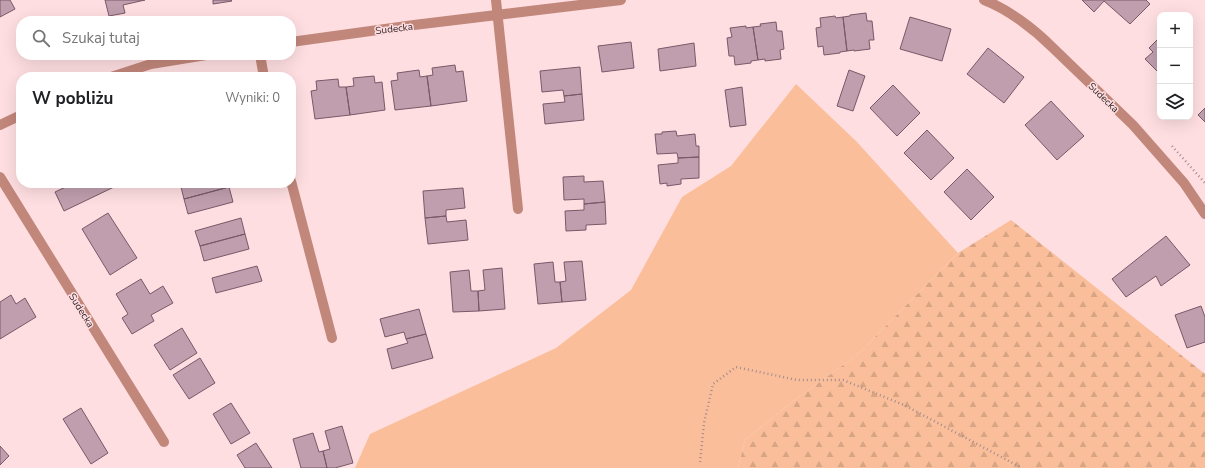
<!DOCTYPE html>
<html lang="pl">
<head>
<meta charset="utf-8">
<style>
	body { margin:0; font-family:"Nunito Sans",sans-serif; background:#f2f2f2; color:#202124 }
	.controls { position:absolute; right:12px; top:12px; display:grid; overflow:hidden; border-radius:8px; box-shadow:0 4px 16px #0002 }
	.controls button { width:36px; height:36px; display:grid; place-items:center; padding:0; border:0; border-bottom:1px solid #e0e0e0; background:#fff; color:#202124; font:20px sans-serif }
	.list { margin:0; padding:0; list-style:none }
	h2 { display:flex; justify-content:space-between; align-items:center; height:52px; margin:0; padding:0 16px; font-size:17px }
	h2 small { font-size:13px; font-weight:400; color:#757577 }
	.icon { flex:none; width:22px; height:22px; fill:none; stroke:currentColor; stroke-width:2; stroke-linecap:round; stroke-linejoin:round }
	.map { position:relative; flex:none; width:1205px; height:468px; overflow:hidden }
	.search { position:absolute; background:#fff; box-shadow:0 4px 16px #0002; left:16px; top:16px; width:280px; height:44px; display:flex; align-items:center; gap:10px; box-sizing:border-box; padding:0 14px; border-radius:16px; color:#757577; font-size:15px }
	.panel { position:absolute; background:#fff; box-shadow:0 4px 16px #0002; left:16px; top:72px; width:280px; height:116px; border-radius:16px }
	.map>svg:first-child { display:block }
	.grass { fill:#fabf9a }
	.forest { fill:url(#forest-firs) }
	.building { fill:#c09eae; stroke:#785968 }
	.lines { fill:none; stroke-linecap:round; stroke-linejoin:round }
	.path { stroke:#a48b8e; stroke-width:2.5; stroke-dasharray:1 3; stroke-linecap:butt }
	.minor { stroke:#c2877b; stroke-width:10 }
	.labels { text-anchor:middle; stroke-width:3; stroke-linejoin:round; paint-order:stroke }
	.street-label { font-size:10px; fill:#2d1f21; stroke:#fedee1 }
</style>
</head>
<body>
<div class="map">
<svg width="1205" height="468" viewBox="0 0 1205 468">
	<defs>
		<pattern id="forest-firs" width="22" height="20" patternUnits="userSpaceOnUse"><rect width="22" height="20" fill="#fabf9a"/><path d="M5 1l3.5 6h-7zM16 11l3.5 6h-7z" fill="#d7a484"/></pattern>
	</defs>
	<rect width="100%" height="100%" fill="#fedee1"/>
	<path class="grass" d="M796 84 856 141 958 253 857 355 792 402 745 440 738 468H355L370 434 556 348 631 290 682 197 731 166Z"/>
	<path class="forest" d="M1011 220 1205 374V468H738L745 440 792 402 857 355 958 253Z"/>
	<path class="building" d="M0 0H10L15 9 0 17Z
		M105 0H145L123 5 125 13 109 16Z
		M213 0H231L232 1 213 4Z
		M1082 0H1146L1150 4 1130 24 1104 1 1094 12Z
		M866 13 867 21H872L874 40H869L870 49 854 51V50L847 51 843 17 850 16V15Z
		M835 16 836 18 843 17 847 51 840 52V53L824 55 823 46 818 47 816 28 821 27 820 18Z
		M910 17 951 29 942 61 900 49Z
		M776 22 777 31H782L784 49 780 50 781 59 765 61V59L758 60 753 27 761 26 760 24Z
		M746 26V28L753 27 758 60 751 61V63L735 65 734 56H729L727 38 732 37 730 28Z
		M1159 38 1160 39V74L1145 59 1153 52 1149 48Z
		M631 42 634 68 602 72 598 46Z
		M694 43 696 66 660 71 658 49Z
		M988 48 1024 77 1004 103 967 74Z
		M455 65 456 72 463 71 467 101 431 106 427 76 433 75 432 68Z
		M580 67 582 94 564 96 563 90 542 92 540 71Z
		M419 70 420 77 427 76 431 106 395 110 391 81 398 80 397 73Z
		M849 70 865 76 853 111 837 106Z
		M374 76 375 83 382 82 385 110 350 115 346 87 354 86 353 78Z
		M338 79 339 87H346L350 115 315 119 311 91 317 90 316 81Z
		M893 85 920 113 897 136 870 108Z
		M742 87 746 125 730 127 725 90Z
		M582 94 584 120 545 124 543 104 565 102 564 96Z
		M1051 101 1084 136 1057 160 1025 125Z
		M1205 108V122L1198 115Z
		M927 130 954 158 931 180 904 153Z
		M676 131 677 136 695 134 696 146H699V157L678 158 677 153 657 154 655 134H662V132Z
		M699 157V178L681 179V184L667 186V183L660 184 658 165 678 163V158Z
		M967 169 994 197 971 220 944 192Z
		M584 176V182L603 181 605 202 584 204V199L564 200 563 177Z
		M74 183H112L114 187 64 211 55 192Z
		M180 183H228L229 187 184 199Z
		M229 187 233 202 188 214 184 199Z
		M463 188 465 208 446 210V216L425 218 423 191Z
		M605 202 606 224 586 225V230L566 231 565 211 584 210V204Z
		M108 213 137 258 110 275 82 229Z
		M446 216 447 222 466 220 468 240 428 244 425 218Z
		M241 218 245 234 200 246 195 231Z
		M245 234 249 249 204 261 200 246Z
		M1166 236 1190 265 1161 286 1156 276 1126 297 1112 279Z
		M582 261 586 300 562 302 560 282 566 281 564 262Z
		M553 262 555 282H560L562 302 538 304 534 264Z
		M257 266 262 281 216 293 212 278Z
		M502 268 505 309 479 311 478 291 485 290 483 270Z
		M469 270 471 291H478L479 311 453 312 450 272Z
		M141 279 150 294 163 286 173 303 151 315 154 321 132 334 122 318 128 314 116 294Z
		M11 295 16 304 25 298 36 317 0 339V302Z
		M1201 306 1205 317V342L1187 348 1175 315Z
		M419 309 426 334 406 339 404 332 385 337 380 319Z
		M182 328 197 353 170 370 154 345Z
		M426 334 433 358 392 369 387 349 408 343 406 339Z
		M200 358 215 383 189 399 173 375Z
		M231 403 250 433 231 444 213 414Z
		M81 408 108 453 91 464 63 419Z
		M342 426 353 463 335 468H327L323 451 330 449 325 431Z
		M313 433 319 452 323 451 327 468H301L293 439Z
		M256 443 272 468H245L237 455Z
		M0 446 9 456 0 465Z"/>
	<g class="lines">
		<path class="path" d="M1172 146 1205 183
			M700 462 704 423 713 384 736 367 797 380H843L904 405 1022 468"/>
		<path class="minor" d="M496 0 518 209
			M984 0C1008 9 1034 29 1052 47L1133 125 1184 183 1205 214
			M291 42 414 25 621 0
			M260 55 264 77
			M111 77 151 64 206 55
			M0 125 21 115
			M0 177 164 442
			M291 181 332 338"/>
	</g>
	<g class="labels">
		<g class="street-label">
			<text transform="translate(394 28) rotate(-7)" y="4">Sudecka</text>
			<text transform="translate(1104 97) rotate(44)" y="4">Sudecka</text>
			<text transform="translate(82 310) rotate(58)" y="4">Sudecka</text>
		</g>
	</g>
</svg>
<div class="controls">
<button>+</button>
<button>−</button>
<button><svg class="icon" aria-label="layers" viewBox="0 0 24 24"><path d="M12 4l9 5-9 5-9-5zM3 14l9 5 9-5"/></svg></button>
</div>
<div class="search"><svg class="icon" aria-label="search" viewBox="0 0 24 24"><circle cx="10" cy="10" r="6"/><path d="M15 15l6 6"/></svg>Szukaj tutaj</div>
<section class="panel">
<h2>W pobliżu<small>Wyniki: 0</small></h2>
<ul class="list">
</ul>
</section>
</div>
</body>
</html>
